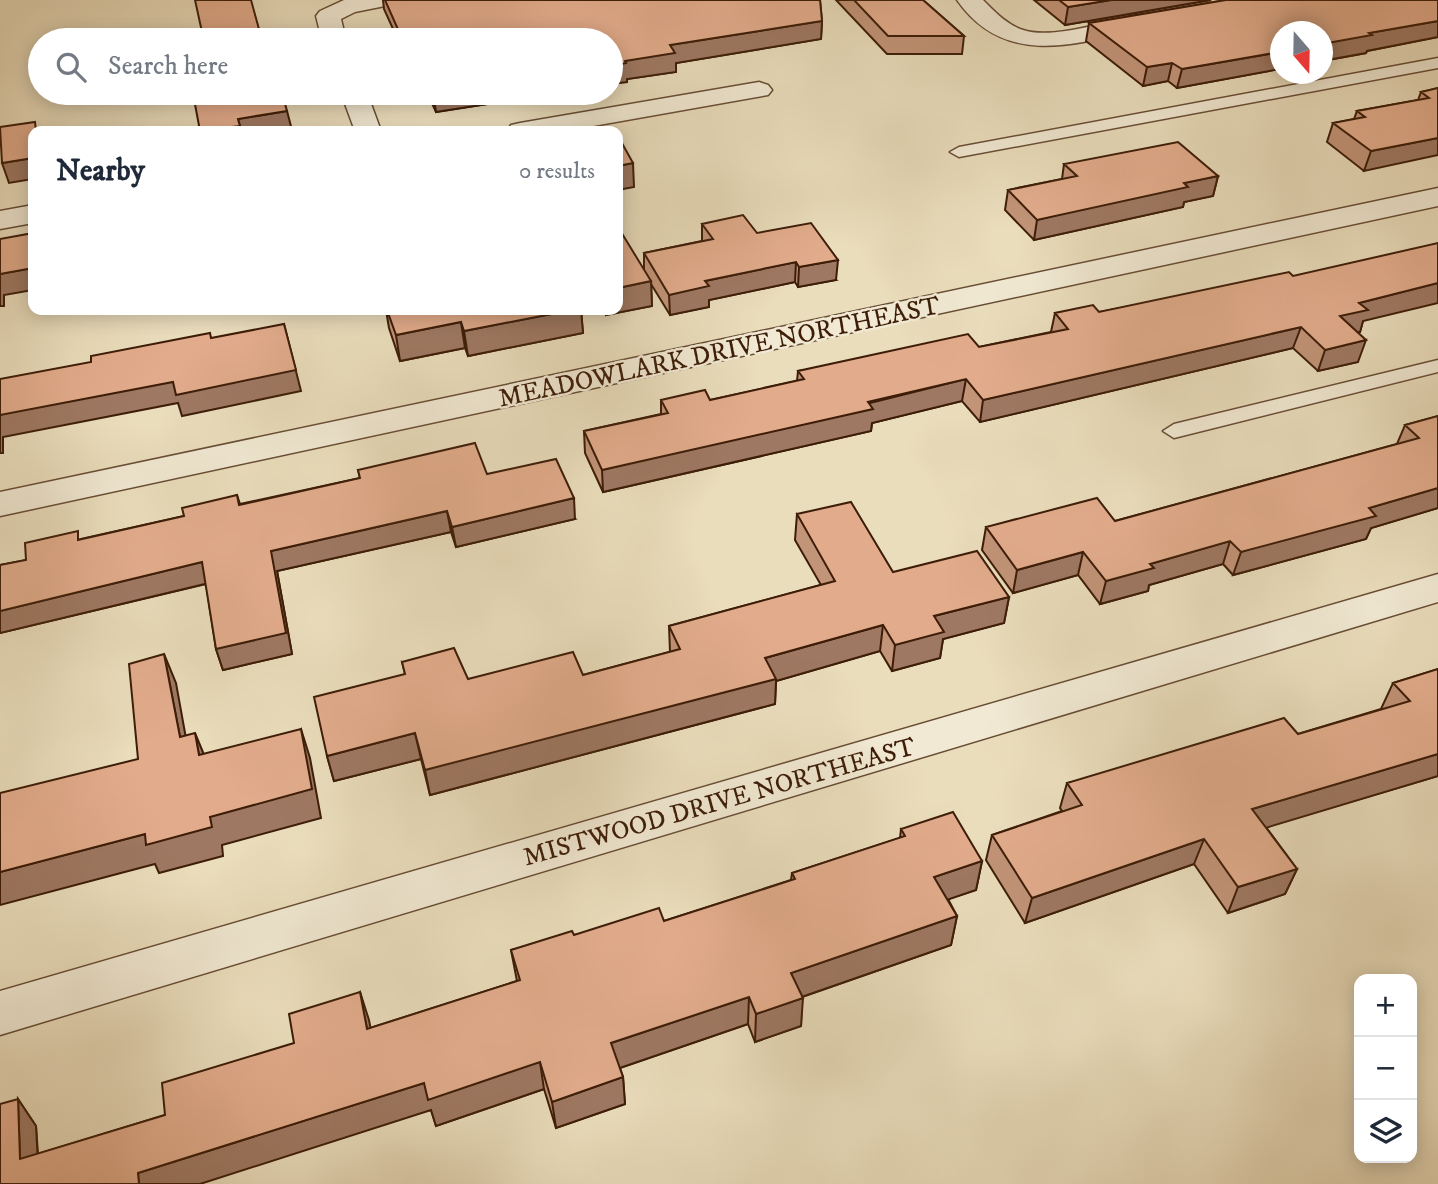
<!DOCTYPE html>
<html lang="en">
<head>
<meta charset="utf-8">
<style>
	body { margin:0; font-family:"IM FELL DW Pica",serif; background:#f2f2f3; color:#1f2937 }
	.controls { position:absolute; right:21px; bottom:21px; display:grid; overflow:hidden; border-radius:14px; box-shadow:0 4px 18px #0003 }
	.controls button { width:63px; height:63px; display:grid; place-items:center; padding:0; border:0; border-bottom:2px solid #e0e1e3; background:#fff; color:#1f2937; font:35px sans-serif }
	.compass { position:absolute; left:1270px; top:21px; width:63px; height:63px; border-radius:50%; background:#fff; box-shadow:0 4px 18px #0003; rotate:160deg }
	.list { margin:0; padding:0; list-style:none }
	h2 { display:flex; justify-content:space-between; align-items:center; height:91px; margin:0; padding:0 28px; font-size:30px }
	h2 small { font-size:23px; font-weight:400; color:#747a83 }
	.icon { flex:none; width:38px; height:38px; fill:none; stroke:currentColor; stroke-width:2; stroke-linecap:round; stroke-linejoin:round }
	.map { position:relative; flex:none; width:1438px; height:1184px; overflow:hidden }
	.search { position:absolute; background:#fff; box-shadow:0 4px 18px #0003; left:28px; top:28px; width:595px; height:77px; display:flex; align-items:center; gap:18px; box-sizing:border-box; padding:0 24px; border-radius:38px; color:#747a83; font-size:26px }
	.panel { position:absolute; background:#fff; box-shadow:0 4px 18px #0003; left:28px; top:126px; width:595px; height:189px; border-radius:14px }
	.map>svg:first-child { display:block }
	.lines { fill:none; stroke-linecap:round; stroke-linejoin:round }
	.lane-casing { stroke:#684d35; stroke-width:3 }
	.street-casing { stroke:#684d35; stroke-width:3 }
	.lane { fill:#f1e9d3; fill-rule:evenodd }
	.street { fill:#f1e9d3; fill-rule:evenodd }
	.wall { fill:#c29478; stroke:#3d1d08; stroke-width:2 }
	.shaded-wall { fill:#9e7862; stroke:#3d1d08; stroke-width:2 }
	.building { fill:#e2ac8c; stroke:#3d1d08; stroke-width:2 }
	.labels { text-anchor:middle; stroke-width:5; stroke-linejoin:round; paint-order:stroke }
	.street-label { font-size:26px; fill:#3d1d08; stroke:#f1e9d3 }
</style>
</head>
<body>
<div class="map">
<svg width="1438" height="1184" viewBox="0 0 1438 1184">
	<rect width="100%" height="100%" fill="#eaddbc"/>
	<filter id="stains"><feTurbulence type="fractalNoise" baseFrequency=".00286" numOctaves="4"/><feColorMatrix values="0 0 0 0 .2 0 0 0 0 .09 0 0 0 0 .02 0 0 0 .5 -.17"/></filter>
	<radialGradient id="worn" r=".72"><stop offset=".6" stop-color="#630" stop-opacity="0"/><stop offset="1" stop-color="#630" stop-opacity=".3"/></radialGradient>
	<g class="lines">
		<g class="lane-casing">
			<path id="lane" d="M1438 58V68L959 157 950 152 959 147Z
				M1438 360V372L1174 438 1163 431 1174 424Z"/>
		</g>
		<g class="street-casing">
			<path id="street" d="M344 0H394L390 5 355 12 341 19 346 40H322L316 16 320 11Z
				M957 0H983C994 11 1007 25 1023 30 1052 40 1107 21 1138 15L1146 17 1150 22 1146 27C1079 44 1005 69 957 0Z
				M759 82 768 85 772 90 768 95 565 131H507L511 125 520 123Z
				M341 93H367L381 131H355Z
				M1438 188V206L0 516V492Z
				M33 205V223L0 229V211Z
				M1438 574V602L0 1035V991Z"/>
		</g>
		<use href="#lane" class="lane"/>
		<use href="#street" class="street"/>
	</g>
	<path class="wall" d="M383 0H820L822 21 821 39 676 63V72L627 79V82L611 40H398L384 9Z
		M836 0H923L964 36 962 54H887Z
		M1034 0H1211L1065 25Z
		M1226 0H1438V37L1367 51 1366 53 1322 61V32H1280V69L1177 88 1168 81 1143 86 1086 41 1089 23Z
		M1438 88 1364 171 1327 142 1333 123 1354 119 1357 111 1418 100 1421 92Z
		M427 93H558L436 112Z
		M1064 164 1218 176 1213 196 1184 202 1183 207 1034 240 1005 210 1008 190 1062 179Z
		M702 224 757 233 836 280 798 287 795 282 709 300V307L670 315 651 284 652 306 606 315 603 310H618L644 270V253L702 241Z
		M1293 276 1363 321 1360 332H1357L1358 362 1318 371 1293 348 980 422 962 401 872 423 871 431 603 492 585 453 584 431 661 414V400H710L797 381 798 371 979 347 1051 332 1055 313 1099 312Z
		M386 310H581L583 333 468 356 465 348 400 361 389 328Z
		M1438 416V508L1371 528 1366 539 1233 575 1223 564 1149 585 1148 591 1100 604 1078 575 1013 593 982 550 986 527 1115 521 1397 444 1405 425Z
		M358 470 487 474 575 519 456 547 451 532 277 571 292 654 223 670 216 649 206 584 0 633V565L26 560 81 539 184 516 237 495 240 504 360 478Z
		M797 514 893 572 1009 597 1004 623 943 639 940 658 892 671 880 651 776 681 775 704 430 795 421 759 334 781 327 756 405 674 402 662 468 679 583 675 670 652 669 626 821 585 795 540Z
		M1438 669V776L1266 827 1297 869 1285 894 1228 913 1194 864 1025 923 986 860 992 835 1062 811 1060 808 1067 783 1298 734 1381 709 1393 683Z
		M901 829 982 861 976 890 948 899 957 916 951 945 802 997 801 1026 755 1042 748 1024 620 1068 623 1077 625 1104 556 1128 544 1089 436 1126 431 1110 0 1184 18 1099 36 1126 38 1154 165 1115 294 1043 360 992 370 1028 517 981 511 950 574 935 664 921 791 880 792 873 900 838Z"/>
	<path class="shaded-wall" d="M1111 0H1211L1065 25 1068 7Z
		M822 21 821 39 676 63V72L627 79V82L611 84V66L670 45Z
		M1438 21V37L1367 51 1366 53 1322 61V44L1369 33Z
		M404 33 405 40H401L400 34Z
		M1280 52V69L1177 88 1182 69Z
		M1172 63 1168 81 1143 86 1147 67Z
		M433 93H558L436 112Z
		M287 111 292 130 241 131 238 119Z
		M240 126 241 131H203Z
		M1438 138V155L1364 171 1371 151Z
		M33 158V179L9 183 2 163Z
		M633 163 634 187 618 190V166Z
		M1218 176 1213 196 1184 202 1183 207 1034 240 1037 220 1184 183Z
		M838 260 836 280 798 287 799 267Z
		M796 262 795 282 709 300V307L670 315 669 295 705 281Z
		M33 268V290L4 295V306H0V274Z
		M651 281 652 306 606 315V310H618V288Z
		M1438 283V303L1363 321 1360 332 1332 338 1340 316 1359 303Z
		M572 310H581L583 333 468 356 464 331Z
		M461 322 465 348 400 361 396 335Z
		M284 324 301 391 182 416 178 403 3 437V453H0V415Z
		M1301 327 1293 348 980 422 983 400Z
		M1366 340 1358 362 1318 371 1325 350Z
		M966 379 962 401 872 423 871 431 603 492 602 470Z
		M1438 488V508L1371 528 1366 539 1233 575 1241 552 1369 508Z
		M574 498 575 519 456 547 452 527Z
		M447 511 451 532 277 571 292 654 223 670 216 649 271 551Z
		M1230 541 1223 564 1149 585 1148 591 1100 604 1106 581 1150 564Z
		M1083 552 1078 575 1013 593 1017 570Z
		M202 562 209 583 0 633V611Z
		M1009 597 1004 623 943 639 940 658 892 671 895 645 934 616Z
		M883 625 880 651 776 681 775 704 430 795 425 770 765 658Z
		M164 654 176 683 191 766 180 737Z
		M301 729 310 758 321 818 222 845 223 856 159 873 155 864 0 905V872L210 817Z
		M195 733 207 762 199 755Z
		M415 733 421 759 334 781 327 756Z
		M1438 754V776L1242 835 1252 809Z
		M1204 839 1194 864 1025 923 1032 898Z
		M982 861 976 890 929 906 934 877Z
		M1297 869 1285 894 1228 913 1238 887Z
		M957 916 951 945 790 1001 791 973Z
		M360 992 369 1020 376 1056 367 1029Z
		M749 997 748 1024 614 1070 611 1043Z
		M803 998 801 1026 755 1042 756 1014Z
		M540 1062 544 1089 436 1126 431 1110 200 1184H139L138 1173 424 1083Z
		M623 1077 625 1104 556 1128 552 1102Z
		M18 1099 36 1126 39 1184 20 1159Z"/>
	<path class="building" d="M195 0H251L262 40H192L191 34 202 32Z
		M385 0H820L822 21 670 45 675 53 625 61 626 63 611 66V40H408L404 33 400 34Z
		M854 0H923L964 36H888Z
		M1059 0H1111L1068 7Z
		M1226 0H1438V21L1369 33 1372 35 1322 44V32H1280V52L1182 69 1172 63 1147 67 1089 23Z
		M1438 88V138L1371 151 1333 123 1365 117 1357 111 1429 98 1421 92Z
		M202 93H282L287 111 238 119 240 126 200 131 194 99 203 97Z
		M35 122 36 131H33V158L2 163 0 127Z
		M618 136 633 163 618 166Z
		M1178 142 1218 176 1184 183 1188 187 1037 220 1008 190 1077 176 1064 164Z
		M743 215 757 233 811 223 838 260 799 267 796 262 705 281 709 286 669 295 644 253 713 239 702 224Z
		M618 227 651 281 618 288Z
		M33 233V268L0 274V239Z
		M1438 243V283L1359 303 1368 310 1340 316 1366 340 1325 350 1301 327 983 400 966 379 868 402 873 409 602 470 584 431 668 413 661 400 705 390 710 400 804 379 798 371 968 334 979 347 1068 329 1055 313 1093 305 1099 312 1289 272 1293 276Z
		M387 310H572L464 331 461 322 396 335Z
		M284 324 296 370 176 395 173 382 0 415V379L91 362V356L210 333 211 338Z
		M1438 416V488L1369 508 1376 516 1241 552 1230 541 1150 564 1154 568 1106 581 1083 552 1017 570 986 527 1097 498 1115 521 1419 438 1405 425Z
		M475 443 487 474 556 459 574 498 452 527 447 511 271 551 286 633 216 649 202 562 0 611V565L26 560 25 543 78 531V540L184 516 182 508 237 495 239 505 360 478 358 470Z
		M851 502 893 572 977 551 1009 597 934 616 944 632 895 645 883 625 765 658 776 679 425 770 415 733 327 756 314 697 405 674 402 662 454 648 468 679 573 652 583 675 680 649 669 626 835 581 797 514Z
		M164 654 180 737 195 733 199 755 301 729 312 789 210 817 212 827 146 845 145 834 0 872V793L138 759 129 664Z
		M1438 669V754L1252 809 1297 869 1238 887 1204 839 1032 898 992 835 1082 805 1067 783 1284 718 1298 734 1410 701 1393 683Z
		M953 812 982 861 934 877 957 916 791 973 803 998 756 1014 749 997 611 1043 623 1077 552 1102 540 1062 428 1100 424 1083 138 1173 139 1184H0V1104L18 1099 20 1159 165 1115 162 1083 294 1043 289 1014 360 992 367 1029 520 980 511 950 572 931 574 935 659 908 664 921 795 879 792 873 905 836 901 829Z"/>
	<g class="labels">
		<g class="street-label">
			<text transform="translate(719 351) rotate(-12)" y="9">MEADOWLARK DRIVE NORTHEAST</text>
			<text transform="translate(719 801) rotate(-16)" y="9">MISTWOOD DRIVE NORTHEAST</text>
		</g>
	</g>
	<rect width="100%" height="100%" filter="url(#stains)"/>
	<rect width="100%" height="100%" fill="url(#worn)"/>
</svg>
<div class="controls">
<button>+</button>
<button>−</button>
<button><svg class="icon" aria-label="layers" viewBox="0 0 24 24"><path d="M12 4l9 5-9 5-9-5zM3 14l9 5 9-5"/></svg></button>
</div>
<svg class="compass" viewBox="-18 -18 36 36"><path d="M0-13l5 13h-10z" fill="#e53935"/><path d="M0 13l5-13h-10z" fill="#747a83"/></svg>
<div class="search"><svg class="icon" aria-label="search" viewBox="0 0 24 24"><circle cx="10" cy="10" r="6"/><path d="M15 15l6 6"/></svg>Search here</div>
<section class="panel">
<h2>Nearby<small>0 results</small></h2>
<ul class="list">
</ul>
</section>
</div>
</body>
</html>
